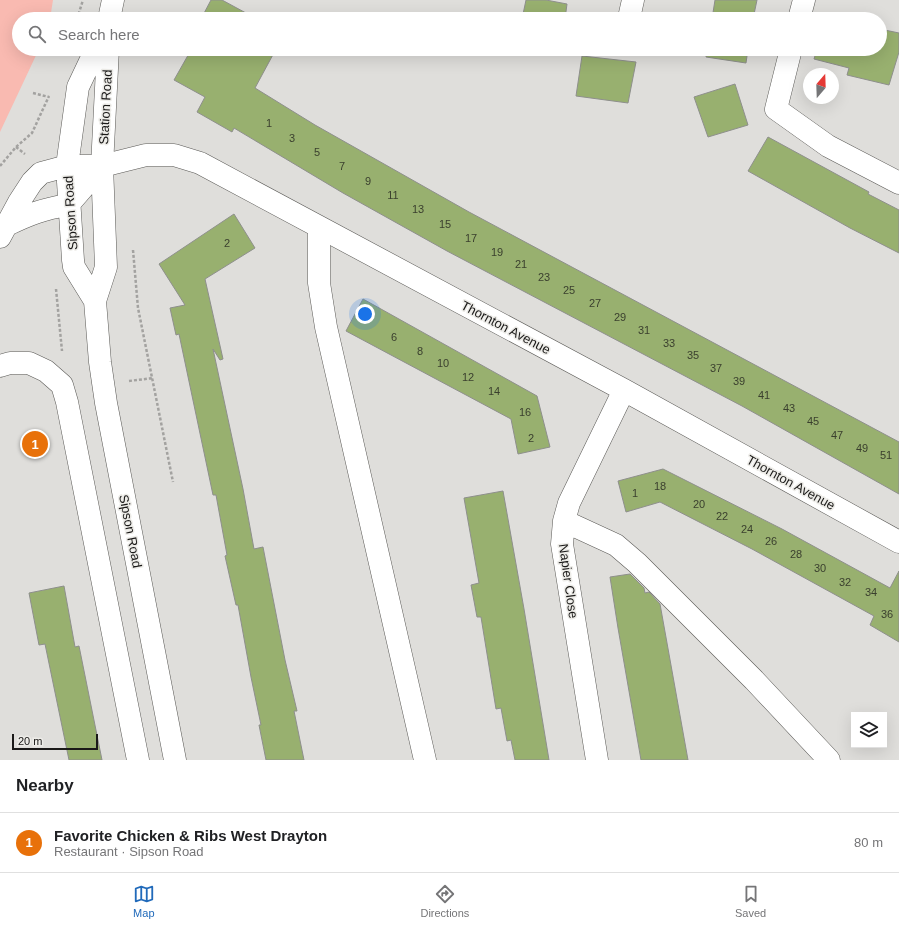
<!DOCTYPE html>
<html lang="en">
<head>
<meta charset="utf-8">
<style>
	body { margin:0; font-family:Helvetica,sans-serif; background:#f2f2f2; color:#202124 }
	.controls { position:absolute; right:12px; bottom:12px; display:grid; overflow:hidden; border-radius:0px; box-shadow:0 4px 16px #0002 }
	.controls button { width:36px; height:36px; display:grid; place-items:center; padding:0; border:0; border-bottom:1px solid #e0e0e0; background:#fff; color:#202124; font:20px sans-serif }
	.compass { position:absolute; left:803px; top:68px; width:36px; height:36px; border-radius:50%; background:#fff; box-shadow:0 4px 16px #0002; rotate:19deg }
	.scale { position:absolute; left:12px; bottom:10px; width:86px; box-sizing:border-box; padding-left:4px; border:2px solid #1a1918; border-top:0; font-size:11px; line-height:14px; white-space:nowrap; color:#1a1918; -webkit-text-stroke:3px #edece8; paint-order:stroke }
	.you { position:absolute; left:365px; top:314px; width:14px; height:14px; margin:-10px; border:3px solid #fff; border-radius:50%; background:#1a73e8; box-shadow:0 0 0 6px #1a73e833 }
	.badge { display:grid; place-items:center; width:26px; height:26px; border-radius:50%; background:#216aba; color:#fff; font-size:13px; font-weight:700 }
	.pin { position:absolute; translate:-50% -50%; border:2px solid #fff; box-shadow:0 1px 4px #0006 }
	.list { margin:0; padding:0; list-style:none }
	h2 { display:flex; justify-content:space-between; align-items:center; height:52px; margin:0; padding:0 16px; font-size:17px }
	h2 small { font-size:13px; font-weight:400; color:#757577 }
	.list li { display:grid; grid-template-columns:26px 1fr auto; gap:12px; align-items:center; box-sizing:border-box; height:60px; padding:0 16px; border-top:1px solid #e0e0e0 }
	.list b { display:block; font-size:15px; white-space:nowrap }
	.list p { margin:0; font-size:13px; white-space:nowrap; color:#757577 }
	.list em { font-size:13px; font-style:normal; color:#757577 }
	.icon { flex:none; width:22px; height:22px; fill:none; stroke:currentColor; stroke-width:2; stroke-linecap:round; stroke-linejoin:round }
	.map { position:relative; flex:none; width:899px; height:760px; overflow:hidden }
	.search { position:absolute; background:#fff; box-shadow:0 4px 16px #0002; left:12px; right:12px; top:12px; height:44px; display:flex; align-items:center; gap:10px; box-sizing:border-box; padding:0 14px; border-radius:22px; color:#757577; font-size:15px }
	.sheet { height:112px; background:#fff }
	nav { display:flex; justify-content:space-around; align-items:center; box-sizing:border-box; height:56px; border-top:1px solid #e0e0e0; background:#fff; font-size:11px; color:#757577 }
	nav a { display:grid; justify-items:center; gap:2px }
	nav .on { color:#216aba }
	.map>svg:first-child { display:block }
	.green { fill:#f9bab1 }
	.building { fill:#98b06f; stroke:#8e8f8c }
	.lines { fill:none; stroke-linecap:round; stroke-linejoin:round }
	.minor-casing { stroke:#5a5956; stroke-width:23 }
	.path { stroke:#a3a2a0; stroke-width:2.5; stroke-dasharray:3 2; stroke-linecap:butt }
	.minor { stroke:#fff; stroke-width:22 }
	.labels { text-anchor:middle; stroke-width:3; stroke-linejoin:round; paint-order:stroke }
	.number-label { font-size:11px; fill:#3a3f2e }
	.street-label { font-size:13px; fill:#1a1918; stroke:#edece8 }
</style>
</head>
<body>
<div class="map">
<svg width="899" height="760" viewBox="0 0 899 760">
	<rect width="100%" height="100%" fill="#dfdedb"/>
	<path class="green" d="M0 0H53L50 19H19V49H39L0 132Z"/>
	<path class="building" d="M211 0H222L257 19H201Z
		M526 0H546L567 4 565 19H522Z
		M715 0H757L753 19H712Z
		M880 29 899 33V52L889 85 847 75 849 68 814 59 817 49H880Z
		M189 49H276L255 88 315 125 469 212 899 442V494L742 406 447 251 343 193 234 128 232 132 197 112 205 97 174 80 191 50Z
		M707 49H748L746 63 706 57Z
		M582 56 636 62 628 103 576 96Z
		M735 84 748 125 708 137 694 97Z
		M768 137 869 192 868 194 899 210V253L850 228 748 171Z
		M234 214 255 248 205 279 223 359 220 360 213 349 243 489 254 549 263 547 285 660 297 711H294L304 760H266L259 725H261L251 677 238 605H236L225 556 227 555 216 495H213L179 334 176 335 170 308 185 305 159 264Z
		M363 299 537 396 550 447 518 454 511 419 346 331Z
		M663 469 782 529 890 588 899 571V642L870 625 874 616 752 549 660 502 626 512 618 481Z
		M503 491 524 609 549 760H515L511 740 507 741 501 708 496 709 481 617H477L471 585 479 583 464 498Z
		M630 574 644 588 645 593 649 592 660 604 688 760H641L618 628 610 577Z
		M64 586 75 647 79 646 102 760H69L45 644 39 645 29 593Z"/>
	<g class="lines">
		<g class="minor-casing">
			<path id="minor" d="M629 18 633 0
				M109 19 113 0
				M799 19 804 0
				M108 49 102 166 106 267 95 301 100 362 106 403 175 760
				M791 49 776 109 828 146 899 183
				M7 225C30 214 43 209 68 205L102 166
				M319 227V283L326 327 425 760
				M0 237 19 202 32 182 41 173 67 166H102L146 155H174L200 163 624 390 899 542
				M95 301 74 267 73 260 67 166 78 87 96 49
				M0 366 10 363H29L46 371 62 385 67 402 138 760
				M564 521 616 545 637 563 754 680 829 760
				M597 760 562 544 564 521 569 503 624 390"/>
		</g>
		<path class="path" d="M77 19 83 0
			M33 93 49 97
			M16 147 25 154
			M0 166 16 147 32 133 49 96
			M133 250 138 308 173 482
			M56 289 62 351
			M129 381 153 378"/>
		<use href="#minor" class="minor"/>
	</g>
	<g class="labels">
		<g class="number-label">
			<text x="269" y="127">1</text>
			<text x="292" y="142">3</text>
			<text x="317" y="156">5</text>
			<text x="342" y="170">7</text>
			<text x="368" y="185">9</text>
			<text x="393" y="199">11</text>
			<text x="418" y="213">13</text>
			<text x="445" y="228">15</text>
			<text x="471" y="242">17</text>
			<text x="227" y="247">2</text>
			<text x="497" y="256">19</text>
			<text x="521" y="268">21</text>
			<text x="544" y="281">23</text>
			<text x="569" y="294">25</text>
			<text x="595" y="307">27</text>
			<text x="620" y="321">29</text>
			<text x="644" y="334">31</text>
			<text x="394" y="341">6</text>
			<text x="669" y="347">33</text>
			<text x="420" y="355">8</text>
			<text x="693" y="359">35</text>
			<text x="443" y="367">10</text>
			<text x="716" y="372">37</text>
			<text x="468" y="381">12</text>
			<text x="739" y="385">39</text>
			<text x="494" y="395">14</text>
			<text x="764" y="399">41</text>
			<text x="789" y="412">43</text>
			<text x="525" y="416">16</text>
			<text x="813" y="425">45</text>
			<text x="837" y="439">47</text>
			<text x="531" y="442">2</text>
			<text x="862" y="452">49</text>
			<text x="886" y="459">51</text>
			<text x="660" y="490">18</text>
			<text x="635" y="497">1</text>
			<text x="699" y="508">20</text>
			<text x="722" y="520">22</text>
			<text x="747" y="533">24</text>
			<text x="771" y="545">26</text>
			<text x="796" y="558">28</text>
			<text x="820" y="572">30</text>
			<text x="845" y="586">32</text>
			<text x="871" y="596">34</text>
			<text x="887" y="618">36</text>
		</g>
		<g class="street-label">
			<text transform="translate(105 107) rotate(-87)" y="5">Station Road</text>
			<text transform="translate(70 213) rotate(-94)" y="5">Sipson Road</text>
			<text transform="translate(506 327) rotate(28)" y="5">Thornton Avenue</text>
			<text transform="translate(791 482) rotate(29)" y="5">Thornton Avenue</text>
			<text transform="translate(131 531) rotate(79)" y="5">Sipson Road</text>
			<text transform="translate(569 581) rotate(82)" y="5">Napier Close</text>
		</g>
	</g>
</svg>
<div class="controls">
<button><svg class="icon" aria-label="layers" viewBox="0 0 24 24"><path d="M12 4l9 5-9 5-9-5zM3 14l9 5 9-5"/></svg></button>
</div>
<svg class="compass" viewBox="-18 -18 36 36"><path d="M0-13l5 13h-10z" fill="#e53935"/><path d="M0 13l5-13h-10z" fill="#757577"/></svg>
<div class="scale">20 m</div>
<div class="you"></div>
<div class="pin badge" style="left:35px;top:444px;background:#e8710a">1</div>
<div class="search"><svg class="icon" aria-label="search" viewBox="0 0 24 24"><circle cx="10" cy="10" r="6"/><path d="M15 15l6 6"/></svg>Search here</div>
</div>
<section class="sheet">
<h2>Nearby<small></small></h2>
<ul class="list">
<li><span class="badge" style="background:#e8710a">1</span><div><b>Favorite Chicken &amp; Ribs West Drayton</b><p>Restaurant · Sipson Road</p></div><em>80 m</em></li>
</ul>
</section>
<nav>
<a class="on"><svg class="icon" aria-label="map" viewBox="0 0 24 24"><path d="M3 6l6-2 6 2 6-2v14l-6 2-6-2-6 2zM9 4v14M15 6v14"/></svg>Map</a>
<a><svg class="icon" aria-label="directions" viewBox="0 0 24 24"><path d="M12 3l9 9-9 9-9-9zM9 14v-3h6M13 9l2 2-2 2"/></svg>Directions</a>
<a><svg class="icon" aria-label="saved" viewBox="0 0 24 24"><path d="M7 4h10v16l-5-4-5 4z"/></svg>Saved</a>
</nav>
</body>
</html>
